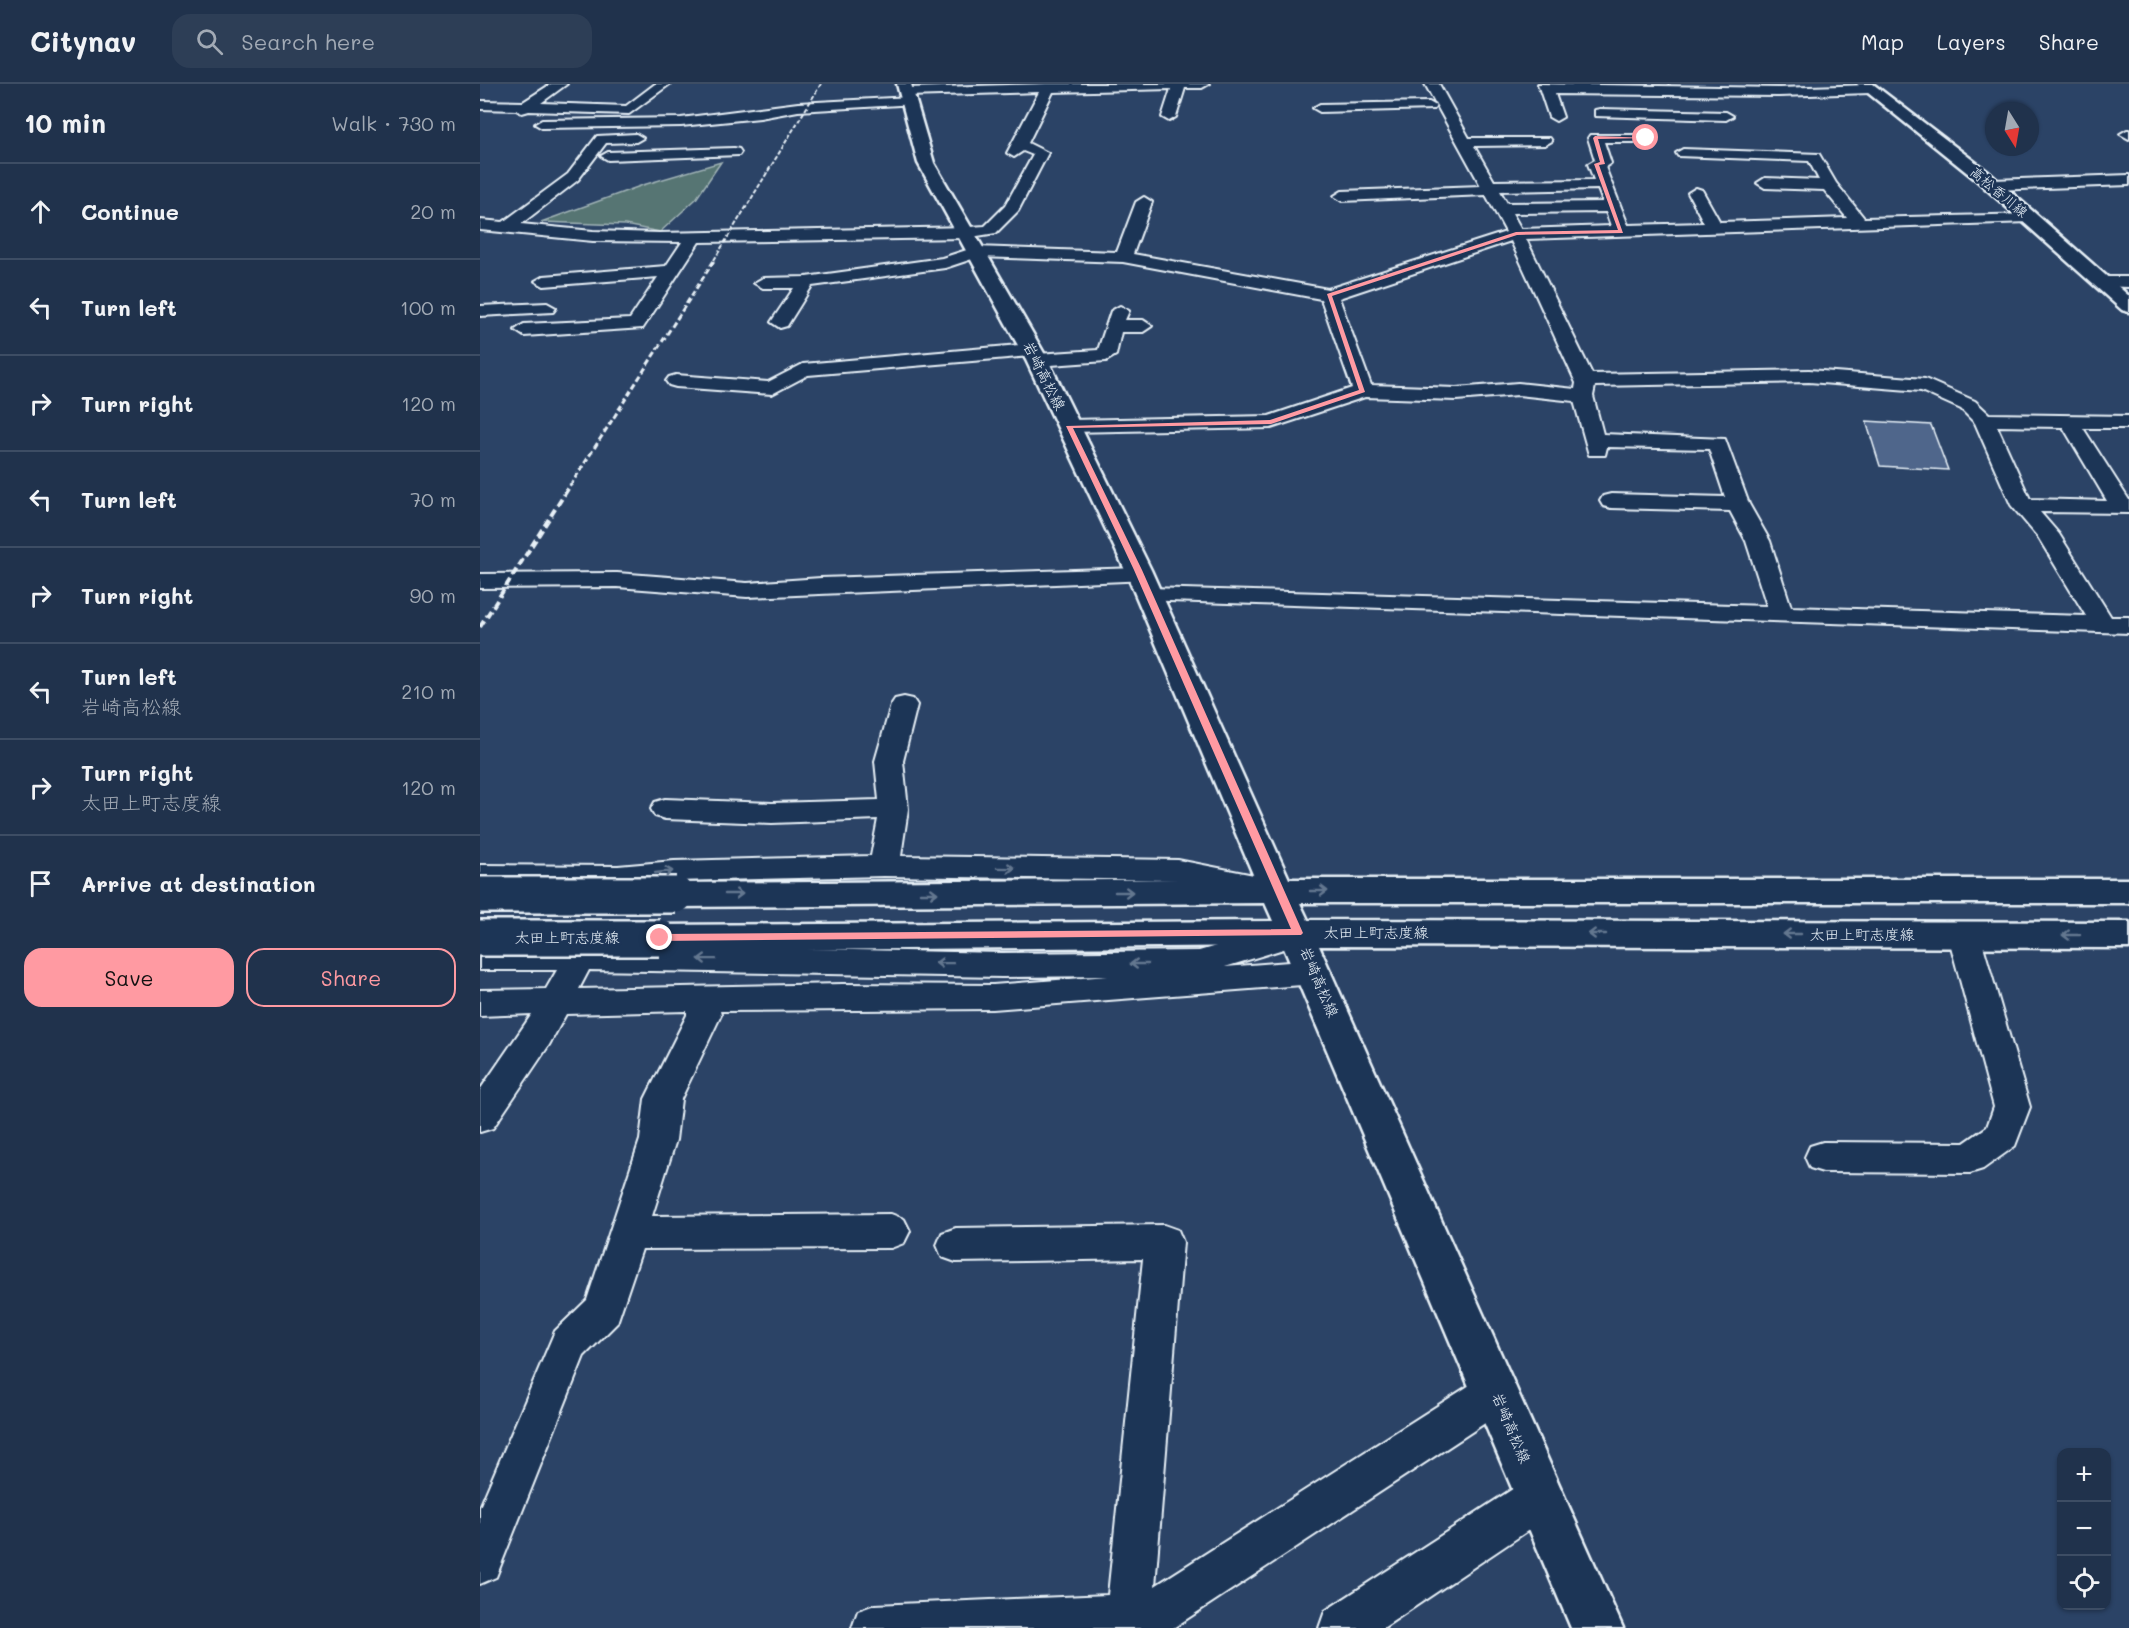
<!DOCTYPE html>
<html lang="en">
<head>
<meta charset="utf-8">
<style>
	body { margin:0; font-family:Mali,"Klee One",sans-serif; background:#2d3e56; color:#f1f3f6 }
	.controls { position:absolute; right:18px; bottom:18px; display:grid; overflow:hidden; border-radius:12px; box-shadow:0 2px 4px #0004 }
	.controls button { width:54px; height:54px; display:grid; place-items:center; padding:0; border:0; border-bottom:2px solid #3d4d64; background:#20324c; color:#f1f3f6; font:30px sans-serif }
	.compass { position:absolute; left:1505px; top:18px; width:54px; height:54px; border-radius:50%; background:#20324c; box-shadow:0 2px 4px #0004; rotate:169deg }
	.stop { position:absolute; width:18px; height:18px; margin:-14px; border:4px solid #ff9aa2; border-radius:50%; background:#fff }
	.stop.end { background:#ff9aa2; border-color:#fff; box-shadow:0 2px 6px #0008 }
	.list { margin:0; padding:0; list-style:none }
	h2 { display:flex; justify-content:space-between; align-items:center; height:78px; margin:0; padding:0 24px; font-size:26px }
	h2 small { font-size:20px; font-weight:400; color:#a2aab5 }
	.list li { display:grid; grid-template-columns:39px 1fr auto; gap:18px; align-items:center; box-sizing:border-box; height:96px; padding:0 24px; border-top:2px solid #3d4d64 }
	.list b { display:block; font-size:22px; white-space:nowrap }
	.list p { margin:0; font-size:20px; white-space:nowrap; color:#a2aab5 }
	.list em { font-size:20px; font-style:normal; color:#a2aab5 }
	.actions { display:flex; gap:12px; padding:18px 24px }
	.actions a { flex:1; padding:14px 0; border:2px solid #ff9aa2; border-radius:18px; text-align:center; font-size:21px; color:#ff9aa2 }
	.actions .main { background:#ff9aa2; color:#111 }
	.icon { flex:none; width:33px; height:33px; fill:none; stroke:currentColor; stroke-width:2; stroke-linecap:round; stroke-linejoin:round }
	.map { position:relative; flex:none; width:1649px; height:1544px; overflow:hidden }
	header { display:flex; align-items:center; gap:36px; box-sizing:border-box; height:84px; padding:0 30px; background:#20324c; border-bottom:2px solid #3d4d64 }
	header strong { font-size:28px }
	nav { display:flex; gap:33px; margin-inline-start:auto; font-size:21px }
	.search { width:420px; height:54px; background:#2d3e56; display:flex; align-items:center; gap:15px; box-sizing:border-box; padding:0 21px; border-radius:18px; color:#a2aab5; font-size:22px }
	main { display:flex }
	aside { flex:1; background:#20324c }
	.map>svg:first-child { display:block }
	.green { fill:#577573; stroke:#a0b3b6; stroke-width:1.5 }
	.building { fill:#4f668b; stroke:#e8f1f8; stroke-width:1.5 }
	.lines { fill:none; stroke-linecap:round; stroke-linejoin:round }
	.street-casing { stroke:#e8f1f8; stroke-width:4 }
	.secondary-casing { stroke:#e8f1f8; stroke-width:5 }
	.street { fill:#1d3557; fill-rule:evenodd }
	.secondary { fill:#1d3557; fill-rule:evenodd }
	.rail-far2 { stroke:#e8f1f8; stroke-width:2; stroke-dasharray:4.5 2; stroke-linecap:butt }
	.rail-far1 { stroke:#e8f1f8; stroke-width:3; stroke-dasharray:6 3; stroke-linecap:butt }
	.rail { stroke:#e8f1f8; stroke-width:4; stroke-dasharray:8 4; stroke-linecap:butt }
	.secondary-bridge-casing { stroke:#e8f1f8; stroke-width:40; stroke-linecap:butt }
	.secondary-bridge { stroke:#1d3557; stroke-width:35 }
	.oneway { stroke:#64778f }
	.route { fill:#ff9aa2 }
	.labels { text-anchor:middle; stroke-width:4.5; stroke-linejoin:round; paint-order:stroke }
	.far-street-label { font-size:14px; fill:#e8f1f8; stroke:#1d3557 }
	.street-label { font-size:15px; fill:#e8f1f8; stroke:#1d3557 }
</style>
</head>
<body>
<header>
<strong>Citynav</strong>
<div class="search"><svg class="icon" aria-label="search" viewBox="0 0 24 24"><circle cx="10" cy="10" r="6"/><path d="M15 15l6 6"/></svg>Search here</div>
<nav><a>Map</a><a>Layers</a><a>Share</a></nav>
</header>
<main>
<aside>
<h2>10 min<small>Walk · 730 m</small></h2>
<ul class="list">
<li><svg class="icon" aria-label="ahead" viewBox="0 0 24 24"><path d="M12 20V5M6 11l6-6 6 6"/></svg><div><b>Continue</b></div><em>20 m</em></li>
<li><svg class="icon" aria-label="left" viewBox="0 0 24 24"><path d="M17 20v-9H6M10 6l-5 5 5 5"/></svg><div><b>Turn left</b></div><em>100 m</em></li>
<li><svg class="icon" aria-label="right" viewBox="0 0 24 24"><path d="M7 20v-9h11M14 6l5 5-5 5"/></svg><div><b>Turn right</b></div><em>120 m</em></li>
<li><svg class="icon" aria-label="left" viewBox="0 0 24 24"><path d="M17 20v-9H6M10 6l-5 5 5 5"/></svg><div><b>Turn left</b></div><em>70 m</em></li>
<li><svg class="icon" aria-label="right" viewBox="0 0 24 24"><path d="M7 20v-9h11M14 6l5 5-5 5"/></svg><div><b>Turn right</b></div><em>90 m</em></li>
<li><svg class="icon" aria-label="left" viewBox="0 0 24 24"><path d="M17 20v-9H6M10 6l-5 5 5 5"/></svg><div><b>Turn left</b><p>岩崎高松線</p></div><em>210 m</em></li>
<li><svg class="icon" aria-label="right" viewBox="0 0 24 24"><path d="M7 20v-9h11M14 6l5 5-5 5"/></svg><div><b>Turn right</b><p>太田上町志度線</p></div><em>120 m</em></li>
<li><svg class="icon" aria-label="arrive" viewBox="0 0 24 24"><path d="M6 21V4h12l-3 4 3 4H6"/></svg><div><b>Arrive at destination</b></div></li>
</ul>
<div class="actions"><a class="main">Save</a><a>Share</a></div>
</aside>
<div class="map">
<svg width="1649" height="1544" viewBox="0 0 1649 1544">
	<rect width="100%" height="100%" fill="#2b4366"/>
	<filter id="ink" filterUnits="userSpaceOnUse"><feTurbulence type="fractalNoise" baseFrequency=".0167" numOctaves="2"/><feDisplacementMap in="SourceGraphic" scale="12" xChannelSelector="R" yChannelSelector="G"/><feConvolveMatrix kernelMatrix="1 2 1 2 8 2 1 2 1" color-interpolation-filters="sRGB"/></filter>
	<g filter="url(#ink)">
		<path class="green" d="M241 78 216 115 180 148 145 141 61 138 163 101Z"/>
		<path class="building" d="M1386 337 1451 341 1468 386 1400 382Z"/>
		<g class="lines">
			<g class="street-casing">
				<path id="street" d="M71 0H87L61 19 146 22 175 0H190L149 30 49 27 42 29 36 26 0 25V17L43 18Z
					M566 0H729L722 4H705L696 33 689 37 682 33 691 5 573 8 548 59 568 69 538 127 516 149 485 154 219 158 163 244 44 252 35 246 44 240 150 235 178 193 64 202 55 197 64 192 186 182 202 158 113 157 0 146V136L23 138 88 90 117 52 156 50 163 54 156 58 126 59 98 96 41 140 113 147 179 149 490 143 505 142 525 122 553 71 543 67 534 73 527 69 559 8 427 12 420 8 427 4Z
					M945 0H959L989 54H1070L1072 57 1065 61 994 62 1014 97 1114 96 1108 80 1115 76 1108 54 1110 51H1171L1173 54 1166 58H1124L1131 79 1125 83 1148 141 1224 139 1208 109 1216 104 1222 106 1240 138 1367 134 1344 106 1285 104 1277 99 1285 94 1339 96 1329 77 1198 72 1196 69 1203 65 1339 70 1356 99 1384 134 1555 130 1557 133 1549 138 1046 155 1112 290 1329 286 1445 295 1495 317 1509 330 1649 332V344H1603L1649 416V429L1560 428 1579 450 1631 533H1649V549L660 516 657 511 660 506 669 504 1287 522 1266 457 1250 427 1131 424 1123 422 1120 417 1123 412 1131 410 1245 413 1229 365 1127 363 1125 371H1109L1094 317 1038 311 976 316 885 313 791 344 589 348 582 346 579 342 582 338 589 336 789 332 872 304 841 215 643 178 498 173 465 184 332 202 307 242 300 244 291 238 314 204H283L274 199 283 194 326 193 462 174 496 163 637 168 656 118 664 113 672 118 653 170 848 205 1026 148 1006 111 862 117 854 112 862 107 1001 102ZM1118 105 1123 118 1027 119 1020 107ZM1126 128 1131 142 1041 145 1032 129ZM1031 157 1096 299 1095 305 1038 299 976 304 891 301 859 214ZM1329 298 1441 307 1481 325 1495 339 1531 421 1558 453 1606 532 1311 523 1290 457 1269 420 1245 355 1123 350 1113 312 1115 302ZM1517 342 1583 343 1627 417 1550 415Z
					M1058 0 1299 4 1390 1 1397 5 1390 9 1299 12 1075 10 1083 33 1076 37 1069 33Z
					M431 13 436 14V20L318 27 280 34 201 42 62 44 55 40 62 36 201 34 318 19Z
					M949 18 956 22 954 25 840 28 833 24 840 20Z
					M1120 25 1246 28 1253 32 1246 36 1115 32V26Z
					M1647 46H1649V55L1640 50Z
					M254 64 259 65 261 68 259 71 128 76 121 72 128 68Z
					M1649 91V101L1513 106 1505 101 1513 96Z
					M1624 193H1649V203L1618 202 1615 198 1618 194Z
					M67 219 76 224 73 228 0 232V222Z
					M640 222 649 227 645 236H663L672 242 663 248H641L636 271 626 277 557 282 547 276 551 272 328 291 292 310 196 303 189 301 186 297 189 293 196 291 288 298 323 280 551 260 561 266 557 270 618 266 631 227Z
					M660 484 668 486 672 491 668 496 267 513 137 503 0 504V490L137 489 267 499 341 494Z
					M424 613 433 615 437 621 423 677 428 725 421 772 698 776 784 793 795 796 799 804 795 812 784 815 698 796 404 792 194 797 138 804 0 803V781L138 782 194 777 391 772 398 735 292 739 185 735 175 732 171 725 175 718 185 715 292 719 399 716 395 677 411 621 415 615Z
					M812 840 823 843 828 851 823 859 745 883 835 876 846 880 851 888 846 896 835 900 513 925 240 927 241 931 201 1015 196 1056 172 1132 411 1130 424 1135 430 1147 424 1159 411 1164 162 1165 137 1239 104 1272 16 1493 0 1500V1423L75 1247 107 1216 160 1056 165 1015 207 931V927L86 930 69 961 13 1044 0 1048V1006L52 930 0 932V906L66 905 77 886H0V862H181L522 869 719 867ZM109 886 522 893 628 892 513 901 363 900 99 905Z
					M1484 840 1495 843 1500 851 1550 1023 1535 1062 1503 1085 1490 1089 1343 1088 1330 1084 1325 1073 1330 1062 1343 1058 1484 1059 1507 1043 1514 1023 1468 851 1473 843Z
					M684 1141 698 1146 703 1158 675 1502 1001 1294 1016 1288 1031 1294 1037 1308 1031 1322 693 1544H372L378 1527 395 1521 628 1511 663 1175 476 1178 462 1173 457 1161 462 1149 476 1144Z
					M1061 1390 1077 1397 1083 1412 1077 1427 903 1544H839L845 1527 1045 1397Z"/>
			</g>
			<g class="secondary-casing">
				<path id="secondary" d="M417 0H431L454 79 568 276 671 486 809 795H1649V819H820L828 836 1649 838V864L839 862 1143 1544H1091L803 862 180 867 168 863 163 854 168 845 180 841 793 837 785 819 196 823 184 819 179 811 184 803 196 799 775 795 645 486 546 276 438 79Z
					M1377 0H1393L1507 87 1649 212V228L1642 226 1495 95Z"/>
			</g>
			<use href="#street" class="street"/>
			<use href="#secondary" class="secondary"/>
			<path class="rail-far2" d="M234 176 341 0"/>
			<path class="rail-far1" d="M90 402 235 175"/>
			<path class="rail" d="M0 543 91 400"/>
			<g class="secondary-bridge-casing">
				<path id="secondary-bridge" d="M0 811H196
					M0 854H180"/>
			</g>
			<use href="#secondary-bridge" class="secondary-bridge"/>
		</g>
		<defs><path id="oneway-shaft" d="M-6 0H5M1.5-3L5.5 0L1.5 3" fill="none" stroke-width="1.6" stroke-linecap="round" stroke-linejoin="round" transform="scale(1.5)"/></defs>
		<g class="oneway">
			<use href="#oneway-shaft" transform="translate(526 784) rotate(1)"/>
			<use href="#oneway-shaft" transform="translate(184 788) rotate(-6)"/>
			<use href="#oneway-shaft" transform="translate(839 807)"/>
			<use href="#oneway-shaft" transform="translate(644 808)"/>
			<use href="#oneway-shaft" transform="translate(449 809)"/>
			<use href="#oneway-shaft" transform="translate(254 810)"/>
			<use href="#oneway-shaft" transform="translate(1117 850) rotate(-180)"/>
			<use href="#oneway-shaft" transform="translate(1312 850) rotate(-180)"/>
			<use href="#oneway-shaft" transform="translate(1591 851) rotate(180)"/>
			<use href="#oneway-shaft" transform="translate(227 875) rotate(-179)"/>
			<use href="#oneway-shaft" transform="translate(464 879) rotate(-179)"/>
			<use href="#oneway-shaft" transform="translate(659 880) rotate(180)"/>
		</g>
	</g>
	<path class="route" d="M1115 52 1168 54 1118 55 1125 80 1119 81 1143 149 1037 151 852 212 885 308 791 340 593 344 662 486 823 849 821 851 176 857V851L180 850 811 845 654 486 586 342 790 336 879 306 847 210 1036 148 1138 146 1114 80 1120 78 1113 54Z"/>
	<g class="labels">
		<g class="far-street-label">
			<text transform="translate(1519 108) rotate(40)" y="5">高松香川線</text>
		</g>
		<g class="street-label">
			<text transform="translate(564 292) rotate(63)" y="5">岩崎高松線</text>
			<text x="896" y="854">太田上町志度線</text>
			<text x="1382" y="856">太田上町志度線</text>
			<text x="87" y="859">太田上町志度線</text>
			<text transform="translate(839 898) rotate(67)" y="5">岩崎高松線</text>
			<text transform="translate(1031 1344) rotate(67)" y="5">岩崎高松線</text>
		</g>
	</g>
</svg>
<div class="controls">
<button>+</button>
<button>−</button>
<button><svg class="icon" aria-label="locate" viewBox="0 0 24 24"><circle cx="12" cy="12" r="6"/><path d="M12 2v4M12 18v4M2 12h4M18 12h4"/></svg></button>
</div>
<svg class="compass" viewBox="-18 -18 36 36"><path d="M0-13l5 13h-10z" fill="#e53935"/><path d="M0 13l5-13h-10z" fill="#a2aab5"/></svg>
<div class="stop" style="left:1166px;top:54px"></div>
<div class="stop end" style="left:180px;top:854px"></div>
</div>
</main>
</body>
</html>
